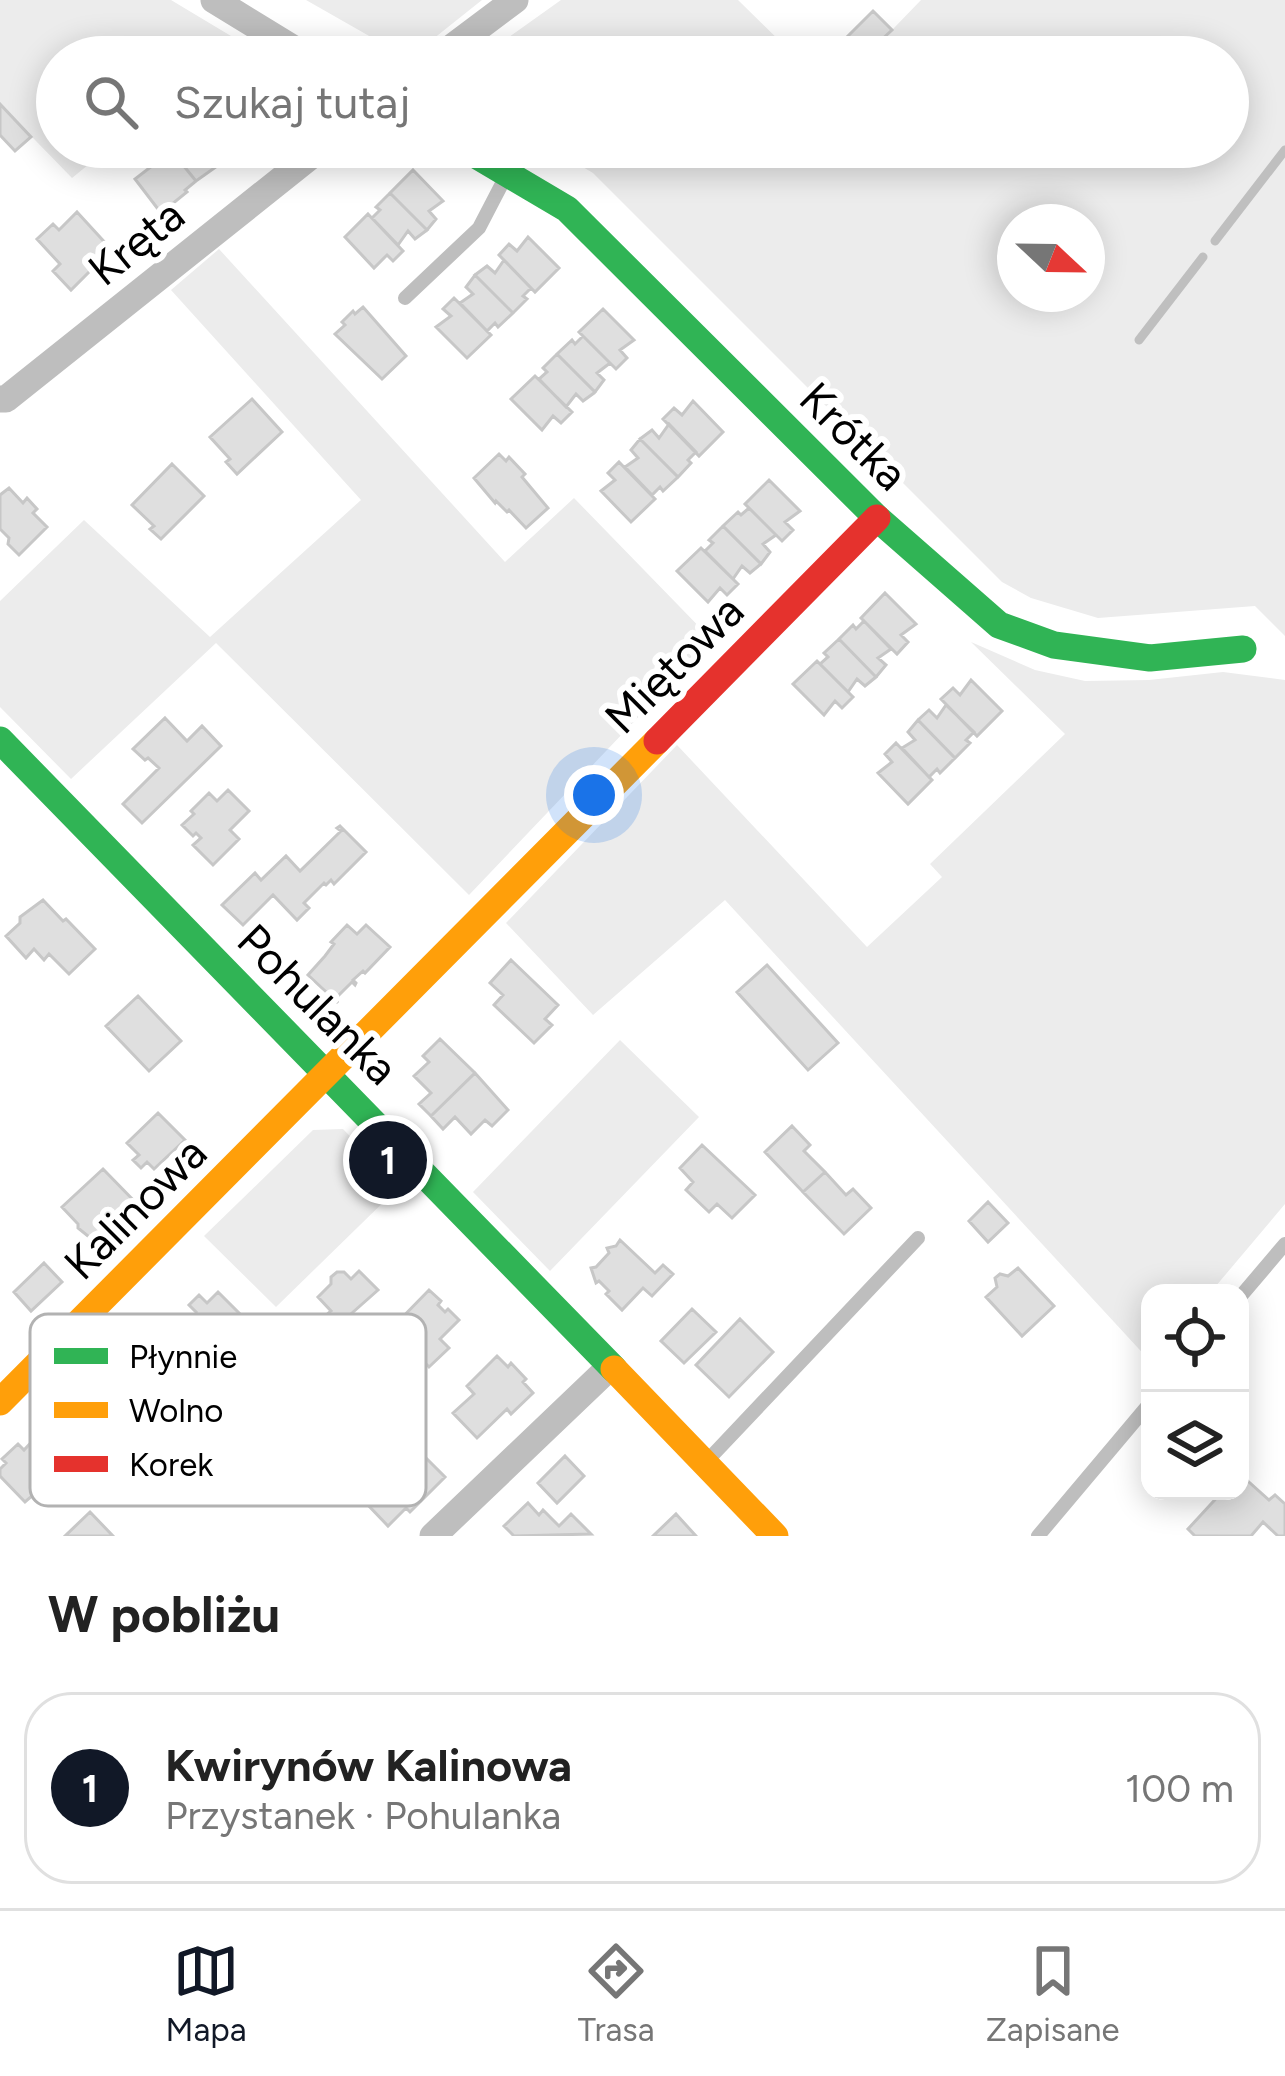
<!DOCTYPE html>
<html lang="pl">
<head>
<meta charset="utf-8">
<style>
	body { margin:0; font-family:Figtree,sans-serif; background:#f6f6f6; color:#222 }
	.controls { position:absolute; right:36px; bottom:36px; display:grid; overflow:hidden; border-radius:24px; box-shadow:0 6px 30px #0003 }
	.controls button { width:108px; height:108px; display:grid; place-items:center; padding:0; border:0; border-bottom:3px solid #e0e0e0; background:#fff; color:#222; font:60px sans-serif }
	.compass { position:absolute; left:997px; top:204px; width:108px; height:108px; border-radius:50%; background:#fff; box-shadow:0 6px 30px #0003; rotate:112deg }
	.you { position:absolute; left:594px; top:795px; width:42px; height:42px; margin:-30px; border:9px solid #fff; border-radius:50%; background:#1a73e8; box-shadow:0 0 0 18px #1a73e833 }
	.badge { display:grid; place-items:center; width:78px; height:78px; border-radius:50%; background:#111827; color:#fff; font-size:39px; font-weight:700 }
	.pin { position:absolute; translate:-50% -50%; border:6px solid #fff; box-shadow:0 3px 12px #0006 }
	.list { margin:0; padding:0; list-style:none }
	h2 { display:flex; justify-content:space-between; align-items:center; height:156px; margin:0; padding:0 48px; font-size:51px }
	h2 small { font-size:39px; font-weight:400; color:#767676 }
	.list li { display:grid; grid-template-columns:78px 1fr auto; gap:36px; align-items:center; box-sizing:border-box; height:192px; margin:0 24px 24px; padding:0 24px; border:3px solid #e0e0e0; border-radius:48px }
	.list b { display:block; font-size:45px; white-space:nowrap }
	.list p { margin:0; font-size:39px; white-space:nowrap; color:#767676 }
	.list em { font-size:39px; font-style:normal; color:#767676 }
	.icon { flex:none; width:66px; height:66px; fill:none; stroke:currentColor; stroke-width:2; stroke-linecap:round; stroke-linejoin:round }
	.map { position:relative; flex:none; width:1285px; height:1536px; overflow:hidden }
	.search { position:absolute; background:#fff; box-shadow:0 6px 30px #0003; left:36px; right:36px; top:36px; height:132px; display:flex; align-items:center; gap:30px; box-sizing:border-box; padding:0 42px; border-radius:66px; color:#767676; font-size:45px }
	.sheet { height:372px; background:#fff }
	nav { display:flex; justify-content:space-around; align-items:center; box-sizing:border-box; height:168px; border-top:3px solid #e0e0e0; background:#fff; font-size:33px; color:#767676 }
	nav a { display:grid; justify-items:center; gap:6px }
	nav .on { color:#111827 }
	.map>svg:first-child { display:block }
	.green { fill:#ececec; fill-rule:evenodd }
	.lines { fill:none; stroke-linecap:round; stroke-linejoin:round }
	.stream { stroke:#bfbfbf; stroke-width:9 }
	.building { fill:#dfdfdf; stroke:#c7c7c7; stroke-width:3 }
	.lane { stroke:#bebebe; stroke-width:14 }
	.street { stroke:#bebebe; stroke-width:27 }
	.fast { stroke:#30b455; stroke-width:27 }
	.slow { stroke:#ff9f0a; stroke-width:27 }
	.jam { stroke:#e5322d; stroke-width:27 }
	.labels { text-anchor:middle; stroke-width:12; stroke-linejoin:round; paint-order:stroke }
	.street-label { font-size:45px; fill:#000; stroke:#fff }
	.key { fill:#fff; stroke:#b2b2b2; stroke-width:3 }
	.key-label { font-size:33px; fill:#000 }
</style>
</head>
<body>
<div class="map">
<svg width="1285" height="1536" viewBox="0 0 1285 1536">
	<rect width="100%" height="100%" fill="#fff"/>
	<path class="green" d="M0 0H171L241 42 222 57H57V147H110L72 178 0 104Z
		M306 0H482L433 39 385 45Z
		M561 0H738L796 57H481Z
		M921 0H1285V636L1255 606 1098 618 1031 598 1002 582 593 173 549 147H1228V57H866ZM1015 222H1087V294H1015Z
		M219 249 505 562 574 498 714 642 646 709 469 895 216 643 71 779 0 707V601L84 520 210 637 361 500 171 290Z
		M971 642 1035 670 1085 681 1149 680 1223 672 1285 680V1204L1210 1293H1150V1361L725 900 593 1015 506 923 677 745 867 947 942 877 930 864 1065 734Z
		M620 1040 699 1117 550 1271 473 1192Z
		M343 1129 399 1187 276 1307 204 1236 313 1130Z"/>
	<g class="lines">
		<path class="stream" d="M1215 241 1285 150
			M1139 340 1203 257"/>
	</g>
	<path class="building" d="M873 11 892 30 863 57 845 39Z
		M0 104 31 137 15 151 0 135Z
		M183 147H244L196 181 174 154Z
		M174 154 196 181 185 190 187 192 161 213 135 179 161 159 164 162Z
		M413 170 443 201 429 211 436 219 427 230 390 193Z
		M390 193 427 230 415 239 408 231 398 245 372 218 380 210 376 207Z
		M77 212 109 247 88 267 91 270 71 290 53 271 60 264 37 239 53 224 59 230Z
		M368 214 403 251 393 261 387 255 374 268 345 237Z
		M528 237 559 268 535 292 499 255 509 244 517 251Z
		M504 260 531 288 523 296 527 299 513 313 475 275 487 266 495 273Z
		M475 275 513 313 498 327 495 323 487 331 460 303 473 294 466 287Z
		M454 298 491 335 467 358 436 327 451 316 443 309Z
		M363 307 406 356 382 379 335 334 345 325 342 322 353 311 355 314Z
		M603 309 634 340 620 350 627 358 616 369 579 332Z
		M583 336 610 363 597 373 604 380 595 392 557 354 572 340 575 344Z
		M557 354 595 392 594 393 583 401 576 394 566 407 539 379 547 372 543 368Z
		M535 376 572 412 561 423 553 416 542 430 511 399Z
		M252 399 282 432 237 474 226 462 230 459 210 437Z
		M693 401 723 432 699 456 663 419 674 408 682 415Z
		M669 424 696 452 688 460 691 463 678 477 640 439 652 430 659 438Z
		M640 439 678 477 663 491 660 487 652 495 625 467 638 458 631 450Z
		M499 454 506 461 509 457 525 474 522 477 548 508 526 528 509 510 507 512 496 501 495 503 474 478Z
		M619 462 655 499 631 522 601 491 615 480 608 473Z
		M172 464 204 496 161 539 150 529 154 526 132 505Z
		M769 480 800 511 785 522 793 530 782 541 745 504Z
		M9 488 23 503 27 498 37 509 33 513 47 527 19 555 8 544 9 538 0 529V495Z
		M749 508 776 535 763 544 770 552 761 564 723 526 738 512 741 515Z
		M723 526 761 564 750 573 742 566 733 579 705 551 713 543 709 540Z
		M701 548 738 584 727 595 720 588 708 602 677 571Z
		M885 593 916 624 901 635 908 642 897 654 861 618Z
		M864 621 891 649 878 658 886 665 876 677 839 639 853 625 856 629Z
		M839 639 876 677 865 686 857 679 848 692 820 664 828 657 824 653Z
		M817 661 853 697 842 708 835 701 824 715 793 684Z
		M971 680 1002 711 977 736 941 699 953 688 960 695Z
		M946 705 974 732 966 740 970 743 955 758 918 720 929 710 937 718Z
		M165 718 187 741 202 726 221 746 142 823 123 804 159 768 148 758 145 760 133 749Z
		M918 720 955 758 940 773 937 769 929 777 902 748 915 740 908 732Z
		M896 743 932 780 908 804 878 773 892 762 885 754Z
		M228 790 249 811 230 830 239 839 213 865 193 845 201 838 196 833 193 836 182 825 194 814 191 811 209 793 217 801Z
		M340 826 366 852 334 884 331 880 326 885 324 883 304 903 309 908 297 920 273 895 243 925 222 905 255 873 261 880 286 856 300 871 341 831 337 828Z
		M43 900 63 921 66 919 95 949 69 974 49 954 44 960 34 949 26 958 6 936 20 923V917Z
		M347 925 357 934 366 925 390 947 365 973 363 971 353 980 356 983 355 985 352 982 335 999 338 1003 308 975 325 956 334 944 331 942Z
		M511 960 558 1005 545 1019 552 1025 534 1043 494 1005 503 995 490 983Z
		M767 965 838 1043 808 1070 737 992Z
		M138 996 181 1041 149 1071 106 1026Z
		M440 1039 475 1073 431 1116 419 1104 431 1093 414 1076 429 1062 423 1056Z
		M475 1073 508 1110 492 1126 485 1120 471 1134 455 1117 443 1129 431 1116Z
		M158 1113 185 1140 154 1169 147 1162 141 1168 133 1160 139 1155 127 1143Z
		M792 1126 810 1145 804 1151 825 1172 803 1192 765 1152Z
		M702 1145 755 1195 732 1218 717 1204 709 1212 686 1190 693 1182 680 1168Z
		M103 1169 138 1205 110 1229 112 1231 99 1245 78 1228V1224L62 1207Z
		M825 1172 846 1195 853 1189 871 1208 844 1234 803 1192Z
		M988 1202 1008 1223 988 1242 969 1221Z
		M620 1240 655 1273 663 1265 673 1274 652 1296 643 1288 622 1310 606 1294 609 1291 599 1281 596 1283 591 1268 596 1267 609 1253 607 1248 616 1246Z
		M44 1263 62 1282 31 1311 14 1292Z
		M1018 1268 1054 1306 1022 1336 986 1297 997 1287 995 1278 1000 1274 1008 1276Z
		M359 1271 378 1290 335 1328 324 1317 331 1311 318 1297 331 1284V1277L337 1272H344L351 1279Z
		M429 1290 441 1301 438 1305 445 1312 448 1309 459 1320 440 1339 449 1348 429 1367 411 1348 402 1347 391 1337 392 1328Z
		M218 1292 245 1319 211 1351 185 1323 196 1312 189 1305 199 1295 207 1303Z
		M692 1309 716 1332 684 1363 661 1341Z
		M740 1319 773 1352 729 1397 696 1365Z
		M497 1356 508 1367 511 1363 526 1379 523 1382 533 1393 511 1414 507 1409 477 1438 453 1413 474 1394 467 1386Z
		M55 1417 76 1439 52 1462 61 1471 25 1502 0 1476V1469L6 1463 2 1459 18 1444 24 1450Z
		M424 1456 445 1477 410 1512 406 1508 388 1526 367 1504 386 1487 382 1483 410 1457 416 1464Z
		M565 1456 584 1476 557 1503 538 1483Z
		M1240 1474 1269 1500 1275 1495 1285 1504V1536H1278L1263 1522 1251 1536H1195L1188 1529 1223 1491H1240Z
		M528 1503 539 1515 543 1510 559 1526 571 1514 591 1534 514 1536 504 1526Z
		M90 1512 113 1536H65Z
		M676 1514 696 1536H653Z"/>
	<g class="lines">
		<path class="lane" d="M405 298 479 228 505 178
			M1240 1297 1285 1244
			M707 1461 918 1238
			M1038 1536 1150 1403"/>
		<path class="street" d="M214 0 307 57
			M439 57 515 0
			M0 399H6L322 147
			M433 1536 611 1366"/>
		<path class="fast" d="M462 147 567 209 877 518 999 625 1054 645 1150 658 1243 649
			M0 740 614 1369"/>
		<path class="slow" d="M614 1369 775 1536
			M0 1402 657 741"/>
		<path class="jam" d="M657 741 877 518"/>
	</g>
	<g class="labels">
		<g class="street-label">
			<text transform="translate(136 242) rotate(-39)" y="16">Kręta</text>
			<text transform="translate(854 436) rotate(45)" y="16">Krótka</text>
			<text transform="translate(674 664) rotate(-45)" y="16">Miętowa</text>
			<text transform="translate(318 1004) rotate(45)" y="16">Pohulanka</text>
			<text transform="translate(135 1208) rotate(-45)" y="16">Kalinowa</text>
		</g>
	</g>
	<rect x="30" y="1314" width="396" height="192" rx="18" class="key"/>
	<rect x="54" y="1348" width="54" height="16" fill="#30b455"/>
	<rect x="54" y="1402" width="54" height="16" fill="#ff9f0a"/>
	<rect x="54" y="1456" width="54" height="16" fill="#e5322d"/>
	<g class="key-label">
		<text x="129" y="1368">Płynnie</text>
		<text x="129" y="1422">Wolno</text>
		<text x="129" y="1476">Korek</text>
	</g>
</svg>
<div class="controls">
<button><svg class="icon" aria-label="locate" viewBox="0 0 24 24"><circle cx="12" cy="12" r="6"/><path d="M12 2v4M12 18v4M2 12h4M18 12h4"/></svg></button>
<button><svg class="icon" aria-label="layers" viewBox="0 0 24 24"><path d="M12 4l9 5-9 5-9-5zM3 14l9 5 9-5"/></svg></button>
</div>
<svg class="compass" viewBox="-18 -18 36 36"><path d="M0-13l5 13h-10z" fill="#e53935"/><path d="M0 13l5-13h-10z" fill="#767676"/></svg>
<div class="you"></div>
<div class="pin badge" style="left:388px;top:1160px">1</div>
<div class="search"><svg class="icon" aria-label="search" viewBox="0 0 24 24"><circle cx="10" cy="10" r="6"/><path d="M15 15l6 6"/></svg>Szukaj tutaj</div>
</div>
<section class="sheet">
<h2>W pobliżu<small></small></h2>
<ul class="list">
<li><span class="badge">1</span><div><b>Kwirynów Kalinowa</b><p>Przystanek · Pohulanka</p></div><em>100 m</em></li>
</ul>
</section>
<nav>
<a class="on"><svg class="icon" aria-label="map" viewBox="0 0 24 24"><path d="M3 6l6-2 6 2 6-2v14l-6 2-6-2-6 2zM9 4v14M15 6v14"/></svg>Mapa</a>
<a><svg class="icon" aria-label="directions" viewBox="0 0 24 24"><path d="M12 3l9 9-9 9-9-9zM9 14v-3h6M13 9l2 2-2 2"/></svg>Trasa</a>
<a><svg class="icon" aria-label="saved" viewBox="0 0 24 24"><path d="M7 4h10v16l-5-4-5 4z"/></svg>Zapisane</a>
</nav>
</body>
</html>
